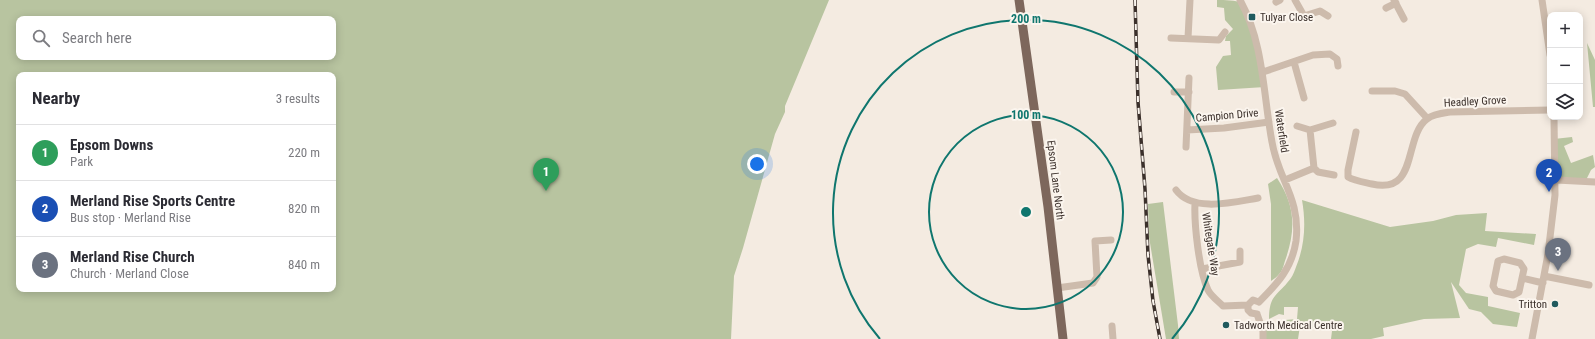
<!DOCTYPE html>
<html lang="en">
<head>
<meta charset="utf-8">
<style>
	body { margin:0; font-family:"Roboto Condensed",sans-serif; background:#f2f2f3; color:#2b2b33 }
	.controls { position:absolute; right:12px; top:12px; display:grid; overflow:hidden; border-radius:8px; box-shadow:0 2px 10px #0003 }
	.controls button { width:36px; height:36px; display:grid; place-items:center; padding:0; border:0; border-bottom:1px solid #e1e1e2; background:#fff; color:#2b2b33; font:20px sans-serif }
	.you { position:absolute; left:757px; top:164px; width:14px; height:14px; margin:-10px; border:3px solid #fff; border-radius:50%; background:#1a73e8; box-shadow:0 0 0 6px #1a73e833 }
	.badge { display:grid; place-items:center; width:26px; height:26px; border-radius:50%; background:#1a73e8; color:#fff; font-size:13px; font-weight:700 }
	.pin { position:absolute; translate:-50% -33px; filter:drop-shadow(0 1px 2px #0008) }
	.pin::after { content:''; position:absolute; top:21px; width:14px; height:12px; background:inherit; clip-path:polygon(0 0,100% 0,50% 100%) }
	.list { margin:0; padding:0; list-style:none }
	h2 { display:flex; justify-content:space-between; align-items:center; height:52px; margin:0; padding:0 16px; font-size:17px }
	h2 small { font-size:13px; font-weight:400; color:#7c7c81 }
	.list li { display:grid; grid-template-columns:26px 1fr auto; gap:12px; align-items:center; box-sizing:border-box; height:56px; padding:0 16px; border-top:1px solid #e1e1e2 }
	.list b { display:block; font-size:15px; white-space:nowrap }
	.list p { margin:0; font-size:13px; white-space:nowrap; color:#7c7c81 }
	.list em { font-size:13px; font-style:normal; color:#7c7c81 }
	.icon { flex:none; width:22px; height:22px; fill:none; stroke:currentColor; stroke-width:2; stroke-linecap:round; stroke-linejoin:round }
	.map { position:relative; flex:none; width:1595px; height:339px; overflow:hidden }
	.search { position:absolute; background:#fff; box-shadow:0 2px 10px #0003; left:16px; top:16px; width:320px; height:44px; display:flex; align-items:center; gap:10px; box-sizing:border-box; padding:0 14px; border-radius:8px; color:#7c7c81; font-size:15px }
	.panel { position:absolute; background:#fff; box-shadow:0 2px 10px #0003; left:16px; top:72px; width:320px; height:220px; border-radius:8px }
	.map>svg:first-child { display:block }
	.green { fill:#b8c4a0; fill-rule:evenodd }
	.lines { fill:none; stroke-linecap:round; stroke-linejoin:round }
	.minor { stroke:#cdbbac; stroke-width:7 }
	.major { stroke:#7d675c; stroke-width:9 }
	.rail-casing { stroke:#3b302b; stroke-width:3.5 }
	.rail { stroke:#fbf5ee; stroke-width:2; stroke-dasharray:6; stroke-linecap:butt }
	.ring { fill:none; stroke:#0f766e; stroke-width:2 }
	.poi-dot { fill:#1f5a5e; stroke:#fbf5ee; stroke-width:1.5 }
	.labels { text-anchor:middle; stroke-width:4; stroke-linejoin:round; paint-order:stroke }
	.poi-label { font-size:11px; fill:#3b302b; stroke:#fbf5ee; text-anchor:start }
	.street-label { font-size:11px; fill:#3b302b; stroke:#fbf5ee }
	.centre { fill:#0f766e; stroke:#fbf5ee; stroke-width:2 }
	.ring-label { font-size:12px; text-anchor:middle; font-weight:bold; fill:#0f766e; stroke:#fbf5ee; stroke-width:4; stroke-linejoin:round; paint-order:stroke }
</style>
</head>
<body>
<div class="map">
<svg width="1595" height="339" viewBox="0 0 1595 339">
	<rect width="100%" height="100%" fill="#f4ebe1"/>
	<path class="green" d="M0 0H829L785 106V112L775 134 743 248 734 276 731 339H0ZM19 19H333V57H19ZM19 75H333V289H19Z
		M1217 0C1225 0 1236 0 1241 3 1251 14 1261 70 1265 87L1218 90 1216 67 1223 56 1231 55 1230 41H1225L1226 36 1233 29 1225 20 1224 8 1217 7Z
		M1587 43 1595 60V107H1593Z
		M1572 137 1573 142 1564 146 1571 163 1593 155 1595 167 1591 170 1585 182 1556 180 1554 139Z
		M1277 178C1295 205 1296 228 1286 258 1284 263 1283 270 1280 273 1278 276 1274 279 1271 281V204L1268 184Z
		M1302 200 1390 227 1433 221 1456 215 1487 213 1485 231 1536 234 1534 245 1498 238 1496 247 1478 244 1466 249 1459 285 1466 293 1488 297V306L1520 313 1517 327 1493 324 1481 312 1469 309 1451 282 1460 318 1424 319 1383 328 1384 336 1371 339H1331L1332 331 1300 326 1298 339H1263V331L1285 320 1297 319 1298 307H1284V315L1279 314 1269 319C1269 294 1278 296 1291 278 1293 275 1295 270 1296 267 1305 245 1306 223 1302 200Z
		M1163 202 1178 325 1179 339H1166L1149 237 1148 204Z"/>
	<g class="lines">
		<path class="minor" d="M1240 0C1264 43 1263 94 1272 142 1278 179 1301 199 1296 241 1292 268 1278 283 1259 302
			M1295 0 1304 16 1320 11 1328 16
			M1394 0 1404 19
			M1542 0 1550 55
			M1276 2 1280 0
			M1386 8 1396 3
			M1171 38 1219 40 1225 32
			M1188 38 1190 0
			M1294 62 1304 98
			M1263 72 1313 55 1330 54 1337 59 1338 66
			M1372 91H1395L1405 94 1427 118
			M1174 92H1189
			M1333 123 1310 130 1314 168 1318 172 1334 175
			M1297 126 1310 130
			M1187 130 1224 128 1269 122
			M1356 132 1348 170V177C1355 181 1363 182 1372 184 1419 195 1403 137 1427 119 1433 114 1443 113 1450 112L1550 110
			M1186 147 1189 78
			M1285 180 1314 168
			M1556 180 1595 182
			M1176 190C1193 213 1234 202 1258 198
			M1195 203C1194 224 1199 271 1208 290 1211 296 1218 301 1223 306L1248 305
			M1504 259 1520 263 1524 269 1519 292 1513 295 1496 291 1493 286 1498 261Z
			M1202 269 1240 262V251
			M1544 276 1589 285
			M1522 278 1543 283
			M1057 288 1093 283 1097 277 1095 241 1111 240
			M1257 314 1251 313 1248 310V305L1253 300 1259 302
			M1257 314 1263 331V339
			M1112 326 1113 339
			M1532 339 1548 254 1555 195 1554 117"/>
		<path class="major" d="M1019 0 1048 207 1063 339"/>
		<g class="rail-casing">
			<path id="rail" d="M1135 0 1138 102 1145 189 1148 255 1153 301 1160 339"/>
		</g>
		<use href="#rail" class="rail"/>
	</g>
	<g class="ring">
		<circle cx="1026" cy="212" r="97"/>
		<path d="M880 339A193 193 0 1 1 1172 339"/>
	</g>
	<g class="poi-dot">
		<rect x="1248" y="13" width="8" height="8" rx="2"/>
		<circle cx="1555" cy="304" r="4"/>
		<circle cx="1226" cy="325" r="4"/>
	</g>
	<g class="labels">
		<g class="poi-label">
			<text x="1260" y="21">Tulyar Close</text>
			<text x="1547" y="308" text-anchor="end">Tritton</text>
			<text x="1234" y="329">Tadworth Medical Centre</text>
		</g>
		<g class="street-label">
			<text transform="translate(1475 101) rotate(-3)" y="4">Headley Grove</text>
			<text transform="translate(1227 115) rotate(-5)" y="4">Campion Drive</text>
			<text transform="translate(1282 131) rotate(81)" y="4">Waterfield</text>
			<text transform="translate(1056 180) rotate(83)" y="4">Epsom Lane North</text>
			<text transform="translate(1211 244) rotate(81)" y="4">Whitegate Way</text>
		</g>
	</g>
	<circle cx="1026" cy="212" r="6" class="centre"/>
	<g class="ring-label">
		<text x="1026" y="23">200 m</text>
		<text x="1026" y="119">100 m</text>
	</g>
</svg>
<div class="controls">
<button>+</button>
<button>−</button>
<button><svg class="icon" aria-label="layers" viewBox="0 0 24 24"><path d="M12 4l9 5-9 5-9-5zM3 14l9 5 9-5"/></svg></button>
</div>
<div class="you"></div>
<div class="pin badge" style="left:546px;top:191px;background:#2e9e5b">1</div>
<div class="pin badge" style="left:1549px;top:192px;background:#1a4fb4">2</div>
<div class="pin badge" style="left:1558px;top:271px;background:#6b7280">3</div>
<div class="search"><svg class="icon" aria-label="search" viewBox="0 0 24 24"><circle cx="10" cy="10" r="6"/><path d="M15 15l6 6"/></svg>Search here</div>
<section class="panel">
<h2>Nearby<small>3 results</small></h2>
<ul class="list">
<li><span class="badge" style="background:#2e9e5b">1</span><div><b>Epsom Downs</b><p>Park</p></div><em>220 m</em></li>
<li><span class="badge" style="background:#1a4fb4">2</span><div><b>Merland Rise Sports Centre</b><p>Bus stop · Merland Rise</p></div><em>820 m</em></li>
<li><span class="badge" style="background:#6b7280">3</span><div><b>Merland Rise Church</b><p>Church · Merland Close</p></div><em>840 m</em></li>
</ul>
</section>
</div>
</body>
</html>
